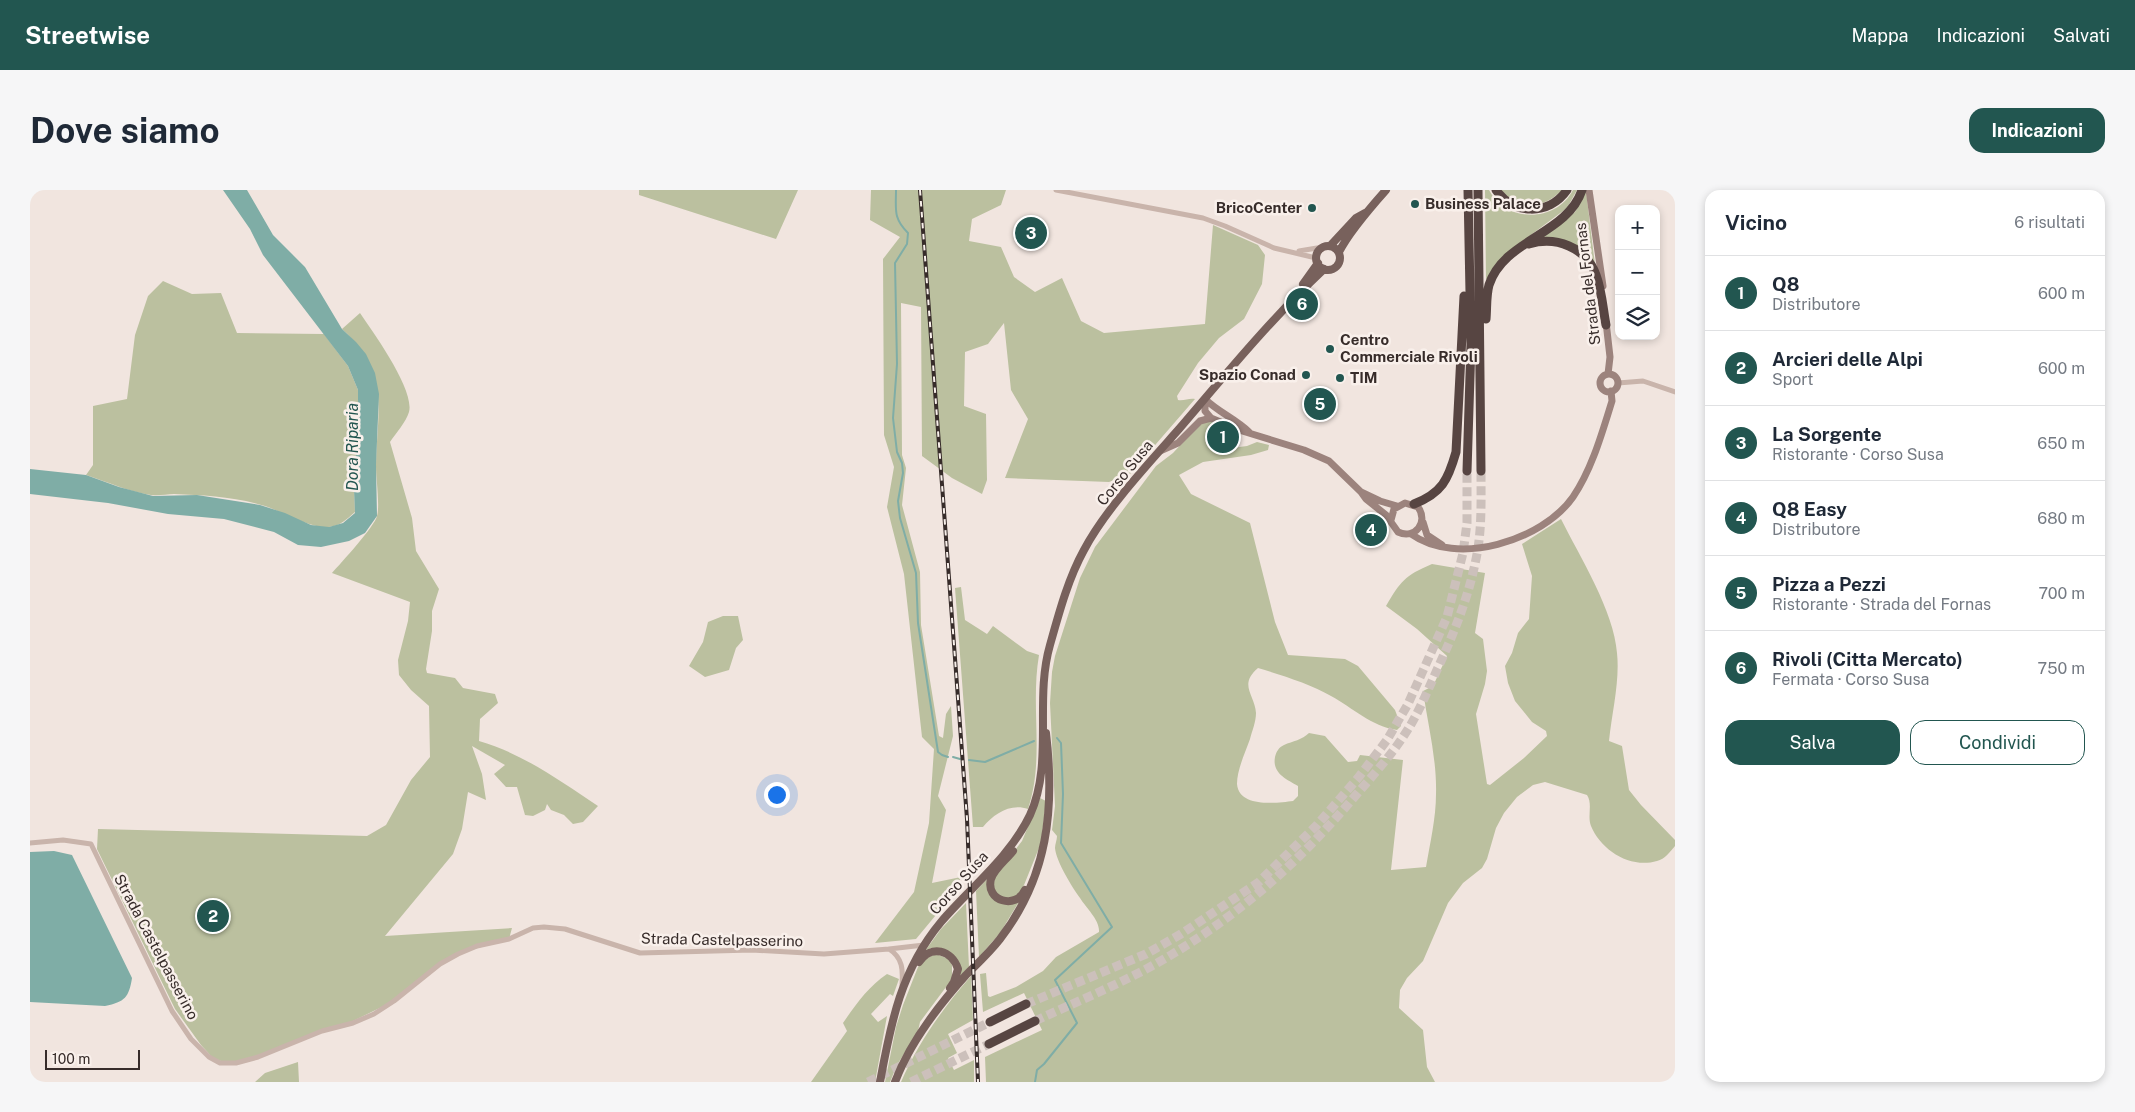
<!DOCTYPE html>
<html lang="it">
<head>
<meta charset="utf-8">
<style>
	body { margin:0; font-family:"Public Sans",sans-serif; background:#f6f6f7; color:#1f2937 }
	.controls { position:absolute; right:15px; top:15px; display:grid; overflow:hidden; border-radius:10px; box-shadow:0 2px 8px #0003 }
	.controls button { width:45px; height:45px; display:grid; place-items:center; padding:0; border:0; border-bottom:1px solid #e0e1e3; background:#fff; color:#1f2937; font:25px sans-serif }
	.scale { position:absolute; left:15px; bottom:12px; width:95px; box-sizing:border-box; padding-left:5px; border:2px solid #372c2a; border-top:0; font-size:14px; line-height:18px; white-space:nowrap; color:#372c2a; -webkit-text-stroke:4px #f9f0eb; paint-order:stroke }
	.you { position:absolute; left:746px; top:604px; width:18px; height:18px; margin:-12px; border:4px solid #fff; border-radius:50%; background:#1a73e8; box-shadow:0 0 0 8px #1a73e833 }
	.badge { display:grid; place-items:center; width:32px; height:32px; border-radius:50%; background:#225650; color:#fff; font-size:16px; font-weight:700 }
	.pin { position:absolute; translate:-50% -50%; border:2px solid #fff; box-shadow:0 1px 5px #0006 }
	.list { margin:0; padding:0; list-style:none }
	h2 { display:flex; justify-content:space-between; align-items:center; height:65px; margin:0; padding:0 20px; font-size:21px }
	h2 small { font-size:16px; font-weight:400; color:#747a83 }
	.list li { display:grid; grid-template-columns:32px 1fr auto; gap:15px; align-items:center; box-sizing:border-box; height:75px; padding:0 20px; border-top:1px solid #e0e1e3 }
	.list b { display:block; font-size:19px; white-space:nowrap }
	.list p { margin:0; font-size:16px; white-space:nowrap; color:#747a83 }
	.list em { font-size:16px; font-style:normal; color:#747a83 }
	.actions { display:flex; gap:10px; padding:15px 20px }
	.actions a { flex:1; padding:11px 0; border:1px solid #225650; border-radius:15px; text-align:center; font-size:18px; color:#225650 }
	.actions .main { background:#225650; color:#fff }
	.icon { flex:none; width:28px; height:28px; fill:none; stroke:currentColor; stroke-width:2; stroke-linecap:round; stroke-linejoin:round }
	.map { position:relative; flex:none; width:1645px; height:892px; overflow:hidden; border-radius:15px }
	header { display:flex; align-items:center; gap:30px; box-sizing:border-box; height:70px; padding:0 25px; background:#225650; color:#fff }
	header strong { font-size:24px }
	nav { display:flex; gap:28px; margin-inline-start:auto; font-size:18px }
	.intro { display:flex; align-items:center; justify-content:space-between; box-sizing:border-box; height:120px; padding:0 30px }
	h1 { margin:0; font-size:35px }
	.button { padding:12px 22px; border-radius:15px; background:#225650; color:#fff; font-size:18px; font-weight:700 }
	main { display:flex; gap:30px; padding:0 30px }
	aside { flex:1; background:#fff; border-radius:15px; box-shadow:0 2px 8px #0003 }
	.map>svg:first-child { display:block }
	.green { fill:#bbc09f }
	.water { fill:#7fada6 }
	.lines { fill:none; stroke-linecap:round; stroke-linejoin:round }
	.stream { stroke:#7fada6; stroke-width:2 }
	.highway-tunnel { stroke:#ccc0bb; stroke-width:9; stroke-dasharray:9 4.5; stroke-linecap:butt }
	.street { stroke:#c9b4ab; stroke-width:5 }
	.secondary { stroke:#9c837d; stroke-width:7 }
	.primary { stroke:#78615c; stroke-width:8 }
	.highway { stroke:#574542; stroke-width:9 }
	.rail-casing { stroke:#372c2a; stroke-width:4 }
	.rail { stroke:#f9f0eb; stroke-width:2; stroke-dasharray:5.5; stroke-linecap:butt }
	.poi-dot { fill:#225650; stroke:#f9f0eb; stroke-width:2 }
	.labels { text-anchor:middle; stroke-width:5; stroke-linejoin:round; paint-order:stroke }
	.poi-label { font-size:15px; font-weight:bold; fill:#372c2a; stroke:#f9f0eb; text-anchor:start }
	.street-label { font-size:15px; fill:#372c2a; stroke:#f9f0eb }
	.water-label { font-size:16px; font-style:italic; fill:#225650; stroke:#f9f0eb }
</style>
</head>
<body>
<header>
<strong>Streetwise</strong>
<nav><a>Mappa</a><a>Indicazioni</a><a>Salvati</a></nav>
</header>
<div class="intro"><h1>Dove siamo</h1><a class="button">Indicazioni</a></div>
<main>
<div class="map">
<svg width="1645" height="892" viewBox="0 0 1645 892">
	<rect width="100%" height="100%" fill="#f1e5df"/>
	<path class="green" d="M609 0H768L746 49 609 5Z
		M841 0H976L971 15 942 29 939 51 971 57 984 87 1005 102 1032 88 1051 131 1074 143 1175 134 1183 35 1228 55 1235 65 1232 94 1214 129 1189 148 1168 173 1147 206 1148 210C1154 211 1159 208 1165 209L1100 284 1079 292 975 288 998 229 981 200 974 133 958 154 935 162 934 216 956 224 957 290 952 304 922 288 892 266 891 117 871 113 872 265 876 278 872 315 890 382 891 435 909 546 913 548 916 524 921 516 923 546 908 606 916 620 902 693 931 687 925 702 886 749 845 753 884 702 899 633 904 559 892 547 874 384 857 317 864 277 854 245 853 69 870 47 840 30Z
		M1455 0H1459C1476 33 1526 33 1543 0H1547L1537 18 1479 61 1456 90Z
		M1470 0H1532C1512 20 1490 20 1470 0Z
		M1556 1 1565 75C1547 56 1539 48 1512 47L1545 22Z
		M133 91 162 104 191 103 207 143 294 144 318 176 328 200V257L323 277 325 322C317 329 310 336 299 337 281 339 253 322 235 316 206 307 174 305 144 304 137 304 129 306 121 305 99 302 78 292 56 285L63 275V216L97 209 105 145 118 106Z
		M330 123C343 142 385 200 379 222 376 232 366 243 360 252L382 328 386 361 409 399 402 421V441L396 479 397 483 425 488 433 498 465 504 468 513 450 529 449 551C494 564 530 591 568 616L553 632 543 634 534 625 521 620 517 614 515 620 503 626 495 625 487 597H476L464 584 475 575 442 556 452 584 456 610 438 602 432 639 423 664 355 746 482 738 479 749 424 765 366 810 319 833 290 841 227 868 195 873 182 867 171 855 145 819 67 659 68 639 337 646 356 635 381 590 400 567 399 516 381 500 369 485 368 470 378 431 380 412 302 383C311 373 345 336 347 326 350 316 346 288 346 276 347 218 361 183 312 139Z
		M1177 230 1183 232 1177 247 1179 256 1202 258 1217 256 1227 252 1239 255 1238 260 1221 265 1173 272 1149 285 1161 304 1220 333 1245 432 1258 465 1315 469 1328 476 1365 520 1371 536 1367 540C1341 536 1323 518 1301 506 1281 494 1251 485 1228 478 1208 495 1225 505 1226 523 1226 532 1222 541 1220 549 1215 563 1207 580 1207 594 1209 618 1247 613 1263 611L1268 606V596C1256 589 1242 583 1245 567 1246 562 1249 557 1254 555 1263 551 1272 550 1279 543L1295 546 1318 572 1327 571 1330 565 1373 570 1361 680 1396 677C1400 653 1406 628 1406 604 1407 570 1398 535 1393 501L1403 496 1417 466 1387 439 1356 416C1371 391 1374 386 1402 374L1455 383 1445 443 1453 449 1457 481 1455 494 1446 524 1457 594 1460 595 1494 568 1517 546 1516 541 1502 532 1485 511 1478 493 1475 476 1482 463 1488 443 1499 429 1502 386 1492 354 1531 329C1550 367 1584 421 1587 463 1590 491 1582 522 1579 551L1592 556 1599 600 1611 615 1645 650V656C1640 662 1635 669 1627 671 1600 679 1571 660 1561 636 1557 626 1563 614 1557 605L1515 592 1503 595 1487 607 1474 623 1466 638 1457 669 1452 678 1433 693 1418 713 1393 771 1377 788 1370 800 1369 818 1393 840 1397 877 1405 892H956L955 867 1012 840 994 803 953 822 950 784 956 783 958 806 960 807 986 797 1013 781 1026 767 1069 742C1070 730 1056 718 1050 708 1042 697 1026 671 1025 658 1025 654 1027 650 1027 646L1022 640 1025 616 1020 513 1022 482 1025 466 1050 388 1065 357 1126 276 1143 263 1168 236Z
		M931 397 935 430 957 444 963 436 997 461 1009 465C1000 518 1015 568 998 619 980 613 964 624 953 637H943L925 398Z
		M693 426H708L713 450 706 458 699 480 675 487 659 476 673 452 678 432Z
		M1010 608 1016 611 1011 653 992 700 985 708 974 709 963 700 965 686 992 651Z
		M959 687 958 702C966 714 978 718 990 710L970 743 949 767 946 701Z
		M936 713 939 777 928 788 929 782 913 759 901 758 895 761 911 739Z
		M906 764 919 769 922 775V789L890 832 888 841 867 875 860 892H855L866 837 873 815 888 777 895 769Z
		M857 784 869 789 863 806 860 804 841 824 848 832 857 826 845 892H781L817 841 813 833C826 814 838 797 857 784Z
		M941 786 943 830 918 844 927 863 918 868 924 880 944 870V892H871C888 853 913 818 941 786Z
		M268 872 269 892H225L235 883Z"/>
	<path class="water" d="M193 0H217L243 45 275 77 312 139 326 152 336 164 345 183 349 204 346 275 347 326 335 343 319 351 291 357 268 355 244 342 194 329 138 324 78 313 0 304V279L56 285 89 297 123 306 167 305 230 315 255 323 281 335 299 337 313 333 325 323 323 277 328 257V200L318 176 233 65 220 39Z
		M24 661 42 665 102 788C99 807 95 812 75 816L0 812V662Z"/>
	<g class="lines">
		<path class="stream" d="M866 0C866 20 863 28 878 43L877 54 865 73 867 174 863 228 867 262 872 273 873 283 868 311 870 328 886 383 888 433 908 562 912 565 918 567
			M923 567 930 569
			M939 570 955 572 1004 551
			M1005 892 1007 880 1014 874 1047 833 1025 790 1082 737 1031 653 1033 604 1031 553 1027 548"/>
		<path class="highway-tunnel" d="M996 814 1116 764 1151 744 1229 692 1287 635 1328 588 1357 550 1378 514 1417 427 1433 363 1437 333V281
			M1005 831C1050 810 1098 791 1141 765 1214 721 1271 670 1326 605 1345 583 1365 561 1380 536 1390 519 1398 500 1406 482 1424 443 1439 407 1447 364 1452 337 1451 309 1451 281
			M838 892 960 832
			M881 892 959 854"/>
		<path class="street" d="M1026 0 1173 28 1195 36 1244 58 1286 68
			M1269 61 1293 57
			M1588 193 1613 191 1645 202
			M0 653 33 650 61 654 142 821 161 849 179 867 190 873H206L228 867 292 841 323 833 344 824 364 811 410 774 428 764 447 756 479 749 503 738 514 737 535 739 610 763 722 760 794 764 859 759
			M872 795C873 780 873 768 859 759L894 755"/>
		<path class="secondary" d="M1559 0 1573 96
			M1576 132 1580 167 1578 184
			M1570 193a9 9 0 1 1 18 0a9 9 0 1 1-18 0Z
			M1175 209V221L1181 228 1209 240 1274 260 1299 271 1331 302 1336 309 1356 325 1368 342C1385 350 1399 332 1388 317L1375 313 1364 319 1361 330
			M1175 209C1188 222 1206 229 1219 242
			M1130 261 1148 253 1170 231 1181 228
			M1331 302 1350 311 1367 316
			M1393 332 1397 345 1412 355
			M1381 344C1427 377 1512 351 1543 307 1562 279 1572 243 1582 211L1581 201"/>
		<path class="primary" d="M1300 56 1326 28 1335 23
			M1286 68a12 12 0 1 1 24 0a12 12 0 1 1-24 0Z
			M1309 62C1319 42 1340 18 1356 0
			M1273 94 1288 73
			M983 661C976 670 964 679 961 689 955 711 986 720 995 700
			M889 772C901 754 922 760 928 779L924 792 920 798
			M850 892C861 832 871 780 911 732 940 698 980 667 1000 625 1024 572 1004 510 1020 455 1029 423 1038 389 1054 360 1075 320 1118 274 1149 239 1196 184 1242 128 1294 79
			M865 892C880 852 908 816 936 785 948 773 960 762 970 749 1018 687 1025 619 1016 543"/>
		<path class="highway" d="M1448 0 1451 281
			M1466 0C1483 25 1519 26 1537 0
			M1499 54C1526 46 1556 57 1566 85 1572 101 1573 119 1576 135
			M1456 129C1457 118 1456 106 1459 95 1474 49 1537 45 1552 0
			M1437 281 1441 154 1438 0
			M1384 314C1412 303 1418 290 1426 262L1434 106
			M960 832 996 814
			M959 854 1005 831"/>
		<g class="rail-casing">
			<path id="rail" d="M890 0 937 629 948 892"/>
		</g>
		<use href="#rail" class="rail"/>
	</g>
	<g class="poi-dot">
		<circle cx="1385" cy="14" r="5"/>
		<circle cx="1282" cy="18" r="5"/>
		<circle cx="1300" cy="159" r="5"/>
		<circle cx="1276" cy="185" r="5"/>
		<circle cx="1310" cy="188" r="5"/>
	</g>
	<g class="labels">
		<g class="poi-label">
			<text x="1395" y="19">Business Palace</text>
			<text x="1272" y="23" text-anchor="end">BricoCenter</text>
			<text x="1310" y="155">Centro<tspan x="1310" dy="17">Commerciale Rivoli</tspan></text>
			<text x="1266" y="190" text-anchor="end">Spazio Conad</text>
			<text x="1320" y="193">TIM</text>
		</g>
		<g class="street-label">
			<text transform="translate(1558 94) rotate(-97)" y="5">Strada del Fornas</text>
			<text transform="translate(1095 283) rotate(-51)" y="5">Corso Susa</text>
			<text transform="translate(929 693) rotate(-48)" y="5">Corso Susa</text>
			<text transform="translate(692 750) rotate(1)" y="5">Strada Castelpasserino</text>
			<text transform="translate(126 757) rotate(62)" y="5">Strada Castelpasserino</text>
		</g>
		<g class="water-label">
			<text transform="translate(322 257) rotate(-90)" y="6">Dora Riparia</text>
		</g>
	</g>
</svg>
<div class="controls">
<button>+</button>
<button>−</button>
<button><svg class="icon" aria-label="layers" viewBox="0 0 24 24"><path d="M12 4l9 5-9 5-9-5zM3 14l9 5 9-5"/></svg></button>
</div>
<div class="scale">100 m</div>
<div class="you"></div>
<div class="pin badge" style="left:1193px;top:247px">1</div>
<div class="pin badge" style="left:183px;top:726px">2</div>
<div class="pin badge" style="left:1001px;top:43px">3</div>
<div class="pin badge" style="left:1341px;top:340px">4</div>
<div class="pin badge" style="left:1290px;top:214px">5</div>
<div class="pin badge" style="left:1272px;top:114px">6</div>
</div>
<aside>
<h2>Vicino<small>6 risultati</small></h2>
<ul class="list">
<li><span class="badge">1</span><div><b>Q8</b><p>Distributore</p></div><em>600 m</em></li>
<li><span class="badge">2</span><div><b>Arcieri delle Alpi</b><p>Sport</p></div><em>600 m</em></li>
<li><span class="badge">3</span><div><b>La Sorgente</b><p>Ristorante · Corso Susa</p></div><em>650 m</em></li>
<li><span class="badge">4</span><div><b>Q8 Easy</b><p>Distributore</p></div><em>680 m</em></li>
<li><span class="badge">5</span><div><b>Pizza a Pezzi</b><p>Ristorante · Strada del Fornas</p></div><em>700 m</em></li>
<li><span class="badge">6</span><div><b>Rivoli (Citta Mercato)</b><p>Fermata · Corso Susa</p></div><em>750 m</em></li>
</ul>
<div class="actions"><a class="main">Salva</a><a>Condividi</a></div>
</aside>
</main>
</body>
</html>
